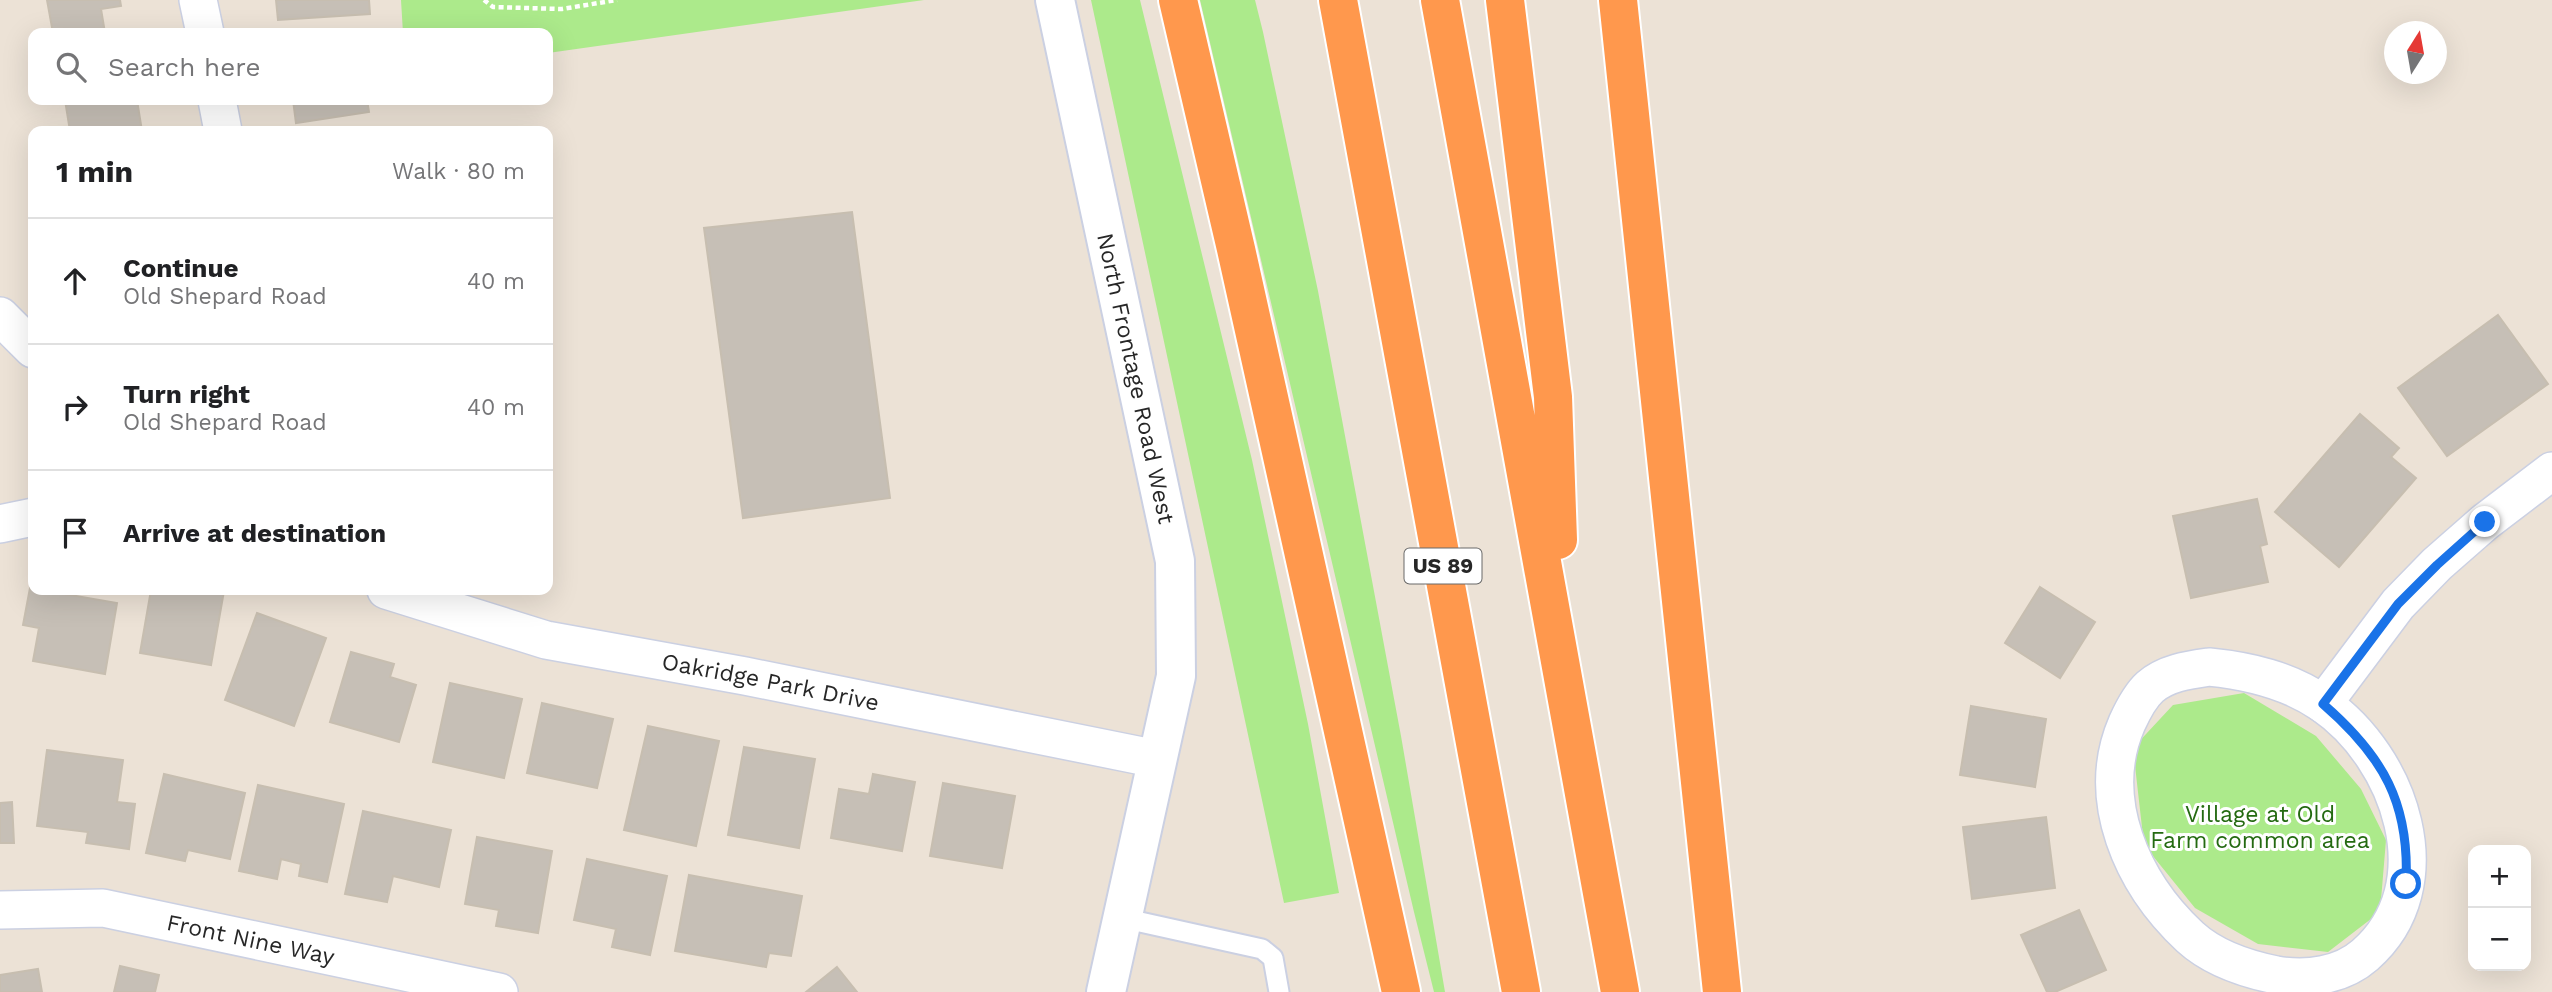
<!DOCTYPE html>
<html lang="en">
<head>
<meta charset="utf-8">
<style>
	body { margin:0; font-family:"Work Sans",sans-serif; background:#f2f2f2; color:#202124 }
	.controls { position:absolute; right:21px; bottom:21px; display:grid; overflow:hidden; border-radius:14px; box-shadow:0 7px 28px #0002 }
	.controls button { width:63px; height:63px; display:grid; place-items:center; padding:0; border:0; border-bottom:2px solid #e0e0e0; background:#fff; color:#202124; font:35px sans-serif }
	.compass { position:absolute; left:2384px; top:21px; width:63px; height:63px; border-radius:50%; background:#fff; box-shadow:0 7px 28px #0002; rotate:11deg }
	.stop { position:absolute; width:21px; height:21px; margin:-16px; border:5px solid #1a73e8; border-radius:50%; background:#fff }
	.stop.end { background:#1a73e8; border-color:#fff; box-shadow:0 2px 7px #0008 }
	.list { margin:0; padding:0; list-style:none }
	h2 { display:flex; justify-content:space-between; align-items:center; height:91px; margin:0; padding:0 28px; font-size:30px }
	h2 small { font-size:23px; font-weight:400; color:#757577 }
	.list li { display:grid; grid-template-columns:46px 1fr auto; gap:21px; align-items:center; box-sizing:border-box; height:126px; padding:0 28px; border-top:2px solid #e0e0e0 }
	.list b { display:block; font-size:26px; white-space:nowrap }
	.list p { margin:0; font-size:23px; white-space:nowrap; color:#757577 }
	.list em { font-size:23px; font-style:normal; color:#757577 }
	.icon { flex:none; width:38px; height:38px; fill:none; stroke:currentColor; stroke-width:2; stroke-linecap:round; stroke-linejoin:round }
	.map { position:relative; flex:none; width:2552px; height:992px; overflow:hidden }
	.search { position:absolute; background:#fff; box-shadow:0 7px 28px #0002; left:28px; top:28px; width:525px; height:77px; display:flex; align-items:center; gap:18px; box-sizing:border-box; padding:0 24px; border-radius:14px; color:#757577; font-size:26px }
	.panel { position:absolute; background:#fff; box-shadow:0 7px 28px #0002; left:28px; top:126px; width:525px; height:469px; border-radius:14px }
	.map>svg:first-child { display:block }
	.green { fill:#acea8b }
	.building { fill:#c6bfb6; stroke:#c7beb0; stroke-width:2 }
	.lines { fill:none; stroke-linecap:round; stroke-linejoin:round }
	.lane-casing { stroke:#cbd0e2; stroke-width:23 }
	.street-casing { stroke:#cbd0e2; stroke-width:40 }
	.secondary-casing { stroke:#cbd0e2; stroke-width:42 }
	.highway-casing { stroke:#fff; stroke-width:42 }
	.path { stroke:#fff; stroke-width:4.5; stroke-dasharray:5 3.5; stroke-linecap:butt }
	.lane { stroke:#fff; stroke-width:19 }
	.street { stroke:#fff; stroke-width:37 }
	.secondary { stroke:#fff; stroke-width:38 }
	.highway { stroke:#ff984d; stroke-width:38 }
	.route { stroke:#1a73e8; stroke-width:9 }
	.labels { text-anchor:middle; stroke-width:6; stroke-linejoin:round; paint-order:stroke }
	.shield { fill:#fff; stroke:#686868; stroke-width:2 }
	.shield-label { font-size:21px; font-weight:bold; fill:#272727 }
	.street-label { font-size:23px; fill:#272727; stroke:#fff }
	.park-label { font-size:23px; fill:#246a11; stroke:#fff }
</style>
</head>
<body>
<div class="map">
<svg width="2552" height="992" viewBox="0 0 2552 992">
	<rect width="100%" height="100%" fill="#ece2d6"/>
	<path class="green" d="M401 0H924L548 53V33H403Z
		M1091 0H1140L1252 460 1308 724 1339 893 1284 903Z
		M1200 0H1255L1263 32 1318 291 1401 736 1445 992H1434L1414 912Z
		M2244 693 2316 736 2361 789 2386 840 2380 912 2328 952 2258 944 2195 908 2144 845 2133 748 2173 705Z"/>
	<path class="building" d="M47 0H120L121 6 101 9 105 33H53Z
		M276 0H369L370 14 278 20Z
		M65 100H137L142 131H70Z
		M293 100H367L369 112 296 123Z
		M852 212 890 498 743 518 704 228Z
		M2498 315 2548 384 2447 456 2398 388Z
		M2360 414 2399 448 2391 457 2416 478 2339 567 2275 512Z
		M2257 499 2267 544 2260 546 2268 582 2191 598 2173 516Z
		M2040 587 2095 622 2060 678 2005 643Z
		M30 588 117 603 105 674 33 661 39 628 23 625Z
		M151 590 224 591 211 665 140 653Z
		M257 613 326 638 294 726 225 700Z
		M351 652 394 664 390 677 416 685 399 742 330 722Z
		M450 683 522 699 504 778 433 762Z
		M542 703 613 719 597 788 527 773Z
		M1971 706 2046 719 2035 787 1960 775Z
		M648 726 719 741 696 846 624 830Z
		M744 747 815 759 799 848 728 835Z
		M47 750 123 760 117 802 135 804 129 849 86 843 88 832 37 826Z
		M164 774 245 793 230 859 188 850 185 861 146 853Z
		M873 774 915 782 902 851 831 838 839 789 869 794Z
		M943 783 1015 796 1002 868 930 856Z
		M258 785 344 804 327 882 299 876 301 864 281 859 277 879 239 871Z
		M12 802 14 843H0V803Z
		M363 811 451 830 439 887 393 876 387 902 345 894Z
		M2046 817 2055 888 1972 899 1963 827Z
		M477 837 552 851 538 933 496 926 499 910 465 904Z
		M587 859 667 876 650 955 612 947 616 929 574 920Z
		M689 875 802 896 791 956 769 953 766 967 675 951Z
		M2079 910 2106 970 2055 992H2047L2021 935Z
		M120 966 159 975 155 992H114Z
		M837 967 857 992H806Z
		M38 969 42 992H0V975Z"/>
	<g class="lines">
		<g class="lane-casing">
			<path id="lane" d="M1122 918 1262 949 1273 958 1279 992"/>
		</g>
		<g class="street-casing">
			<g id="street">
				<path d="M198 0 205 33"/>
				<path d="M217 100 223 131"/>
				<path d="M0 316 33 349"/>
				<path d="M0 524 33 517"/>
				<path id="s1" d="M386 590 546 640 745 676 1157 759"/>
				<path d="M2209 667C2249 671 2289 680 2323 704 2400 757 2445 885 2365 955 2341 976 2307 980 2276 975 2246 969 2213 958 2190 937 2132 883 2094 799 2127 723 2132 712 2140 696 2150 687 2166 673 2188 670 2209 667Z"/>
				<path d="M2323 704 2398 604 2437 564 2485 522 2552 471"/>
				<path id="s2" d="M0 910 103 908 499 992"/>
			</g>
		</g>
		<g class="secondary-casing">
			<g id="secondary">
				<path id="s3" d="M1055 0 1175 561 1176 676 1106 992"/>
			</g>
		</g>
		<g class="highway-casing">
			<path id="highway" d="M1178 0 1236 249 1401 992
				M1338 0 1521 992
				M1440 0 1620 992
				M1505 0 1553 397 1558 540
				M1618 0 1722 992"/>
		</g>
		<path class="path" d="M484 0 493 7 562 9 617 0"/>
		<use href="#lane" class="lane"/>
		<use href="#street" class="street"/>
		<use href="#secondary" class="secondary"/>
		<use href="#highway" class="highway"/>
	</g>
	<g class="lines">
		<path class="route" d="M2406 884C2410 803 2383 756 2323 704L2398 604 2437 565 2485 522"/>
	</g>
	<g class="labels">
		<rect class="shield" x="1404.5" y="548.5" width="77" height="35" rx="5"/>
		<g class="shield-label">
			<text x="1443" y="573">US 89</text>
		</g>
		<g class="street-label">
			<text dy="8" stroke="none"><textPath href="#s3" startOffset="387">North Frontage Road West</textPath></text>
			<text dy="8" stroke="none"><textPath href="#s1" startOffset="396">Oakridge Park Drive</textPath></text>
			<text dy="8" stroke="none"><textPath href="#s2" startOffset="254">Front Nine Way</textPath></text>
		</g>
		<g class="park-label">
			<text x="2260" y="822">Village at Old<tspan x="2260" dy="26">Farm common area</tspan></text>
		</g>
	</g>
</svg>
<div class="controls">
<button>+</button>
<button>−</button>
</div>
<svg class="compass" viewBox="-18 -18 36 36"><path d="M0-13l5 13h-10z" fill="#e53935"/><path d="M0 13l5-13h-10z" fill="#757577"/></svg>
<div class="stop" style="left:2406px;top:884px"></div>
<div class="stop end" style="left:2485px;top:522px"></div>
<div class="search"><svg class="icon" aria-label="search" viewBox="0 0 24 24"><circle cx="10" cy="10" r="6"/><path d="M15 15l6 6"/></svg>Search here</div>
<section class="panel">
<h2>1 min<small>Walk · 80 m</small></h2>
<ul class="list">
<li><svg class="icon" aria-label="ahead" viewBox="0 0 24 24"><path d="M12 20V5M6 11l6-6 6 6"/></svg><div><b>Continue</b><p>Old Shepard Road</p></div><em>40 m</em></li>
<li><svg class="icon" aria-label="right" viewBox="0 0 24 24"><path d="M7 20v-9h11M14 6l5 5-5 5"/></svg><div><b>Turn right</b><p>Old Shepard Road</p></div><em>40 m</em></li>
<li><svg class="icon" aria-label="arrive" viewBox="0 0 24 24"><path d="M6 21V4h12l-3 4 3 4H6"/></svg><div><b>Arrive at destination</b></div></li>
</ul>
</section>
</div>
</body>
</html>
